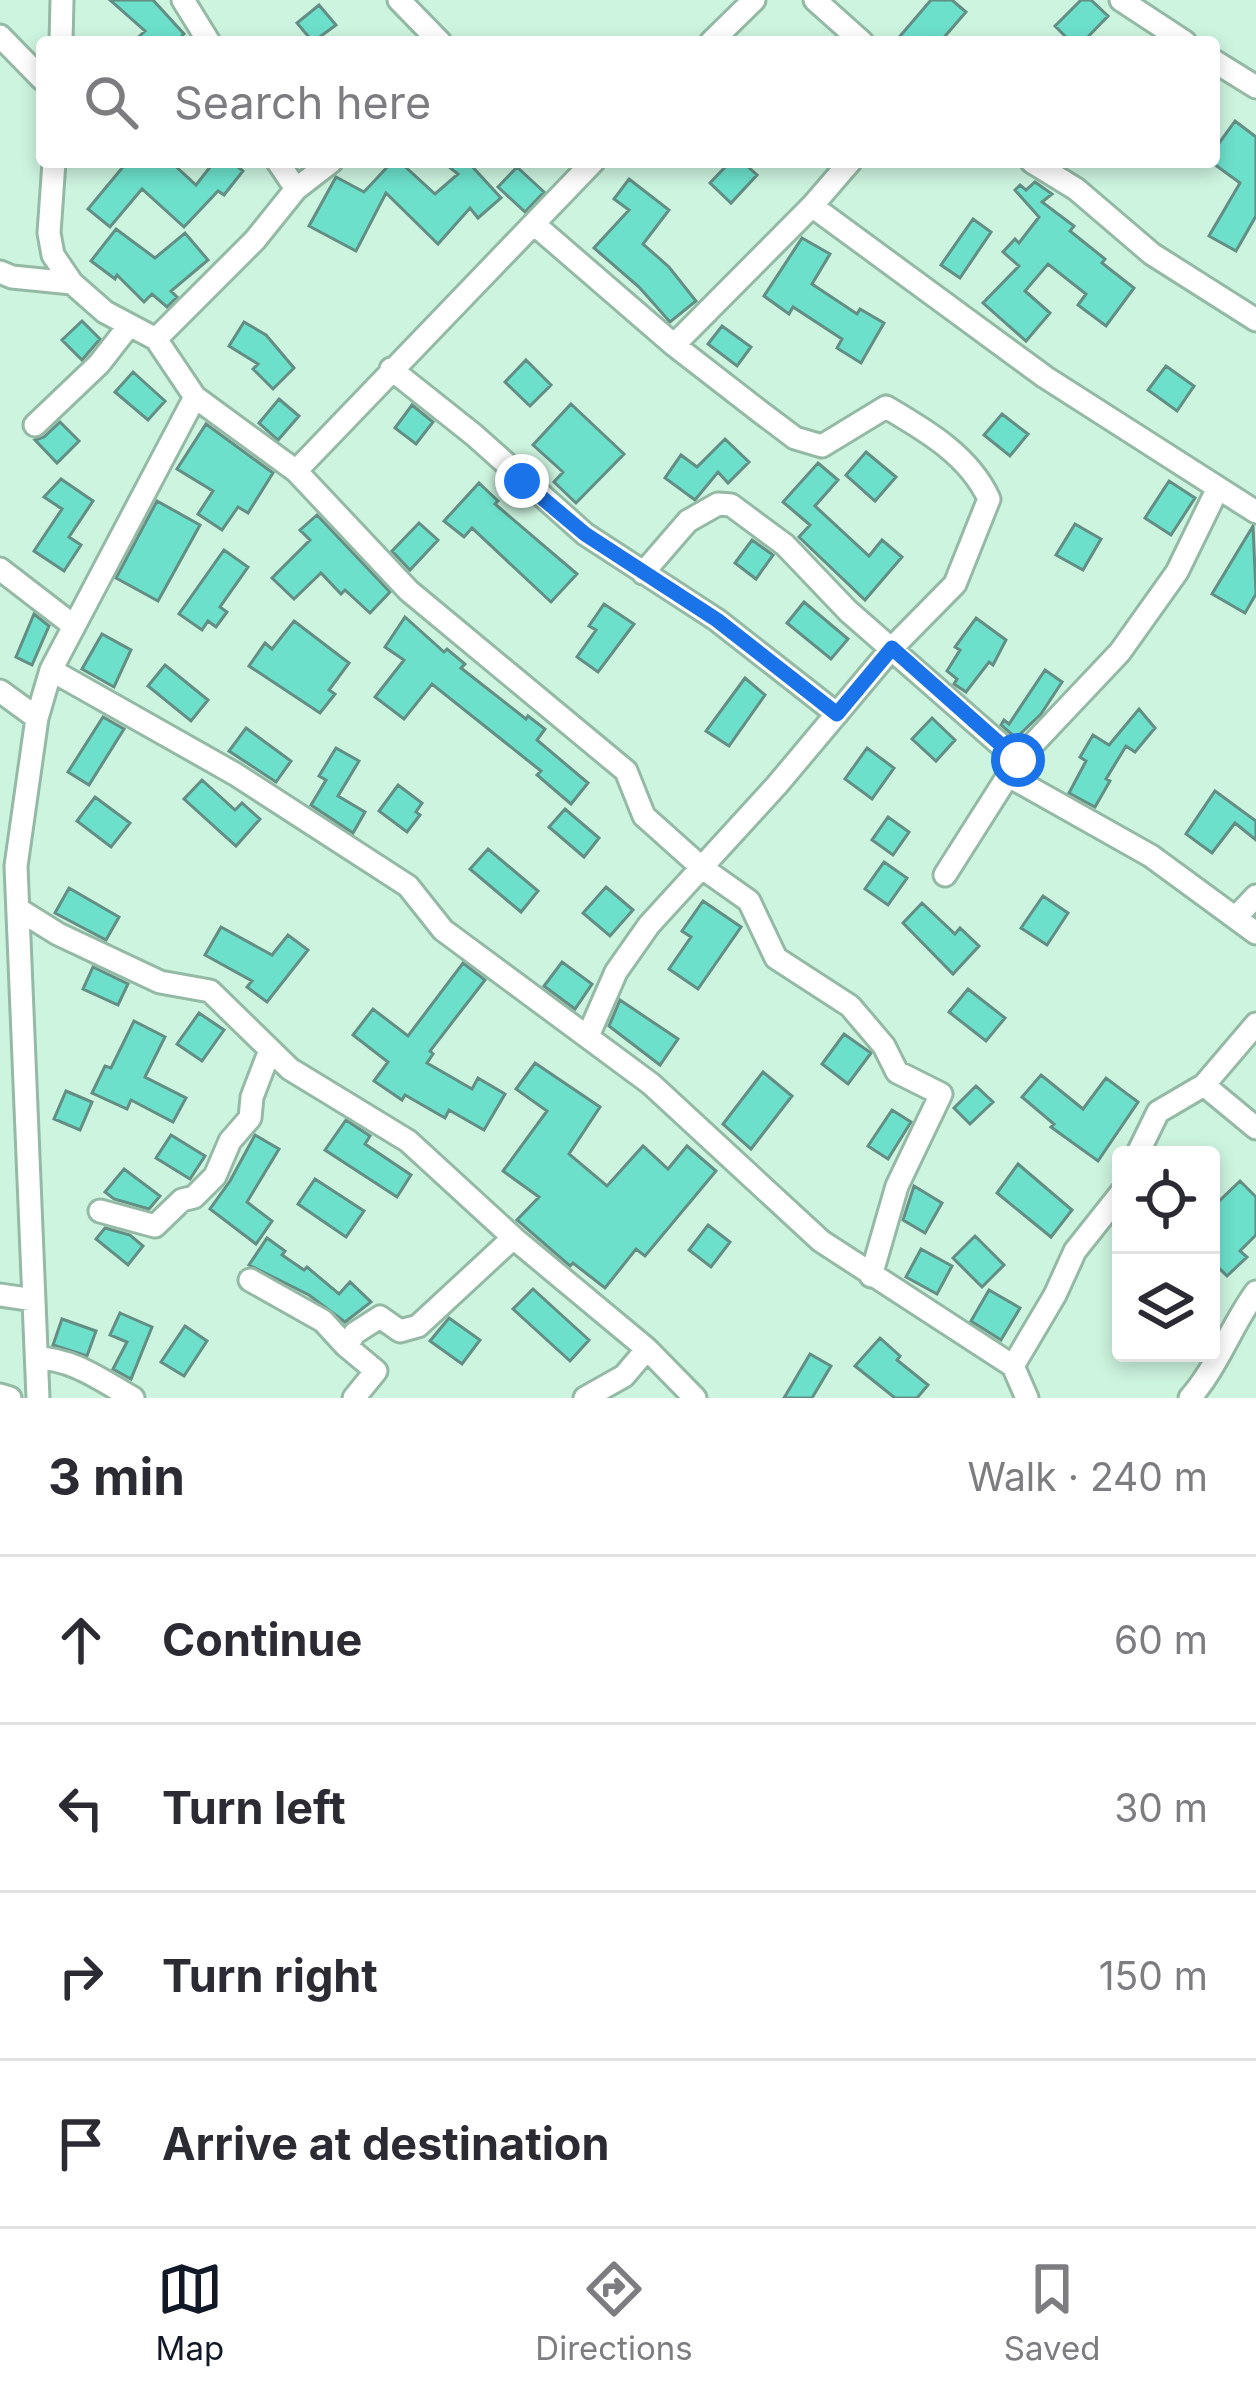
<!DOCTYPE html>
<html lang="en">
<head>
<meta charset="utf-8">
<style>
	body { margin:0; font-family:Inter,sans-serif; background:#f2f2f3; color:#2b2b33 }
	.controls { position:absolute; right:36px; bottom:36px; display:grid; overflow:hidden; border-radius:12px; box-shadow:0 6px 18px #0003 }
	.controls button { width:108px; height:108px; display:grid; place-items:center; padding:0; border:0; border-bottom:3px solid #e1e1e2; background:#fff; color:#2b2b33; font:60px sans-serif }
	.stop { position:absolute; width:36px; height:36px; margin:-27px; border:9px solid #1a73e8; border-radius:50%; background:#fff }
	.stop.end { background:#1a73e8; border-color:#fff; box-shadow:0 3px 12px #0008 }
	.list { margin:0; padding:0; list-style:none }
	h2 { display:flex; justify-content:space-between; align-items:center; height:156px; margin:0; padding:0 48px; font-size:51px }
	h2 small { font-size:39px; font-weight:400; color:#7c7c81 }
	.list li { display:grid; grid-template-columns:78px 1fr auto; gap:36px; align-items:center; box-sizing:border-box; height:168px; padding:0 48px; border-top:3px solid #e1e1e2 }
	.list b { display:block; font-size:45px; white-space:nowrap }
	.list em { font-size:39px; font-style:normal; color:#7c7c81 }
	.icon { flex:none; width:66px; height:66px; fill:none; stroke:currentColor; stroke-width:2; stroke-linecap:round; stroke-linejoin:round }
	.map { position:relative; flex:none; width:1256px; height:1398px; overflow:hidden }
	.search { position:absolute; background:#fff; box-shadow:0 6px 18px #0003; left:36px; right:36px; top:36px; height:132px; display:flex; align-items:center; gap:30px; box-sizing:border-box; padding:0 42px; border-radius:12px; color:#7c7c81; font-size:45px }
	.sheet { height:828px; background:#fff }
	nav { display:flex; justify-content:space-around; align-items:center; box-sizing:border-box; height:168px; border-top:3px solid #e1e1e2; background:#fff; font-size:33px; color:#7c7c81 }
	nav a { display:grid; justify-items:center; gap:6px }
	nav .on { color:#111827 }
	.map>svg:first-child { display:block }
	.building { fill:#6ce0cb; stroke:#628e84; stroke-width:3 }
	.lines { fill:none; stroke-linecap:round; stroke-linejoin:round }
	.minor-casing { stroke:#94b9a5; stroke-width:27 }
	.minor { stroke:#fff; stroke-width:21 }
	.route { stroke:#1a73e8; stroke-width:15 }
</style>
</head>
<body>
<div class="map">
<svg width="1256" height="1398" viewBox="0 0 1256 1398">
	<rect width="100%" height="100%" fill="#cdf4df"/>
	<path class="building" d="M110 0H153L184 34 175 42H133L145 31Z
		M931 0H952L966 12 940 42H895Z
		M1081 0H1091L1108 16 1083 42H1071L1055 26Z
		M319 5 336 25 313 42 297 23Z
		M1235 121 1256 137V216L1236 251 1209 236 1240 183 1214 164V150Z
		M127 162H171L196 185 214 162H232L243 171 224 195 218 191 184 227 142 189 110 227 88 209Z
		M392 162H400L435 194 458 174 443 162H468L501 198 478 218 470 208 438 244 386 193 356 251 309 226 336 177 364 192Z
		M730 162H743L757 175 731 203 710 183Z
		M517 167 544 192 525 212 498 187Z
		M629 179 669 210 643 244 669 267 696 301 670 322 639 287 594 248 629 210 614 199Z
		M1035 182 1052 194 1042 202 1074 226 1070 231 1105 259 1102 263 1134 288 1106 326 1078 305 1086 294 1048 264 1025 291 1050 313 1026 341 983 303 1019 266 1003 252 1015 239 1019 243 1039 217 1015 190 1020 185 1026 190Z
		M973 219 991 232 960 278 941 265Z
		M116 229 155 258 185 233 208 260 171 291 177 297 167 307 152 294 144 302 117 275 115 279 91 261Z
		M802 238 830 254 812 284 857 314 860 309 884 323 861 363 837 348 842 339 793 307 789 314 764 296Z
		M82 321 100 339 82 360 62 340Z
		M244 322 266 335 294 368 273 389 253 369 258 364 229 346Z
		M722 326 751 347 737 366 708 344Z
		M526 360 551 385 530 406 505 382Z
		M1166 366 1194 386 1177 411 1148 390Z
		M133 372 165 401 148 420 115 392Z
		M279 399 299 416 278 440 259 423Z
		M571 404 624 454 576 503 554 482 563 472 533 445Z
		M412 405 433 422 416 444 395 428Z
		M1002 414 1028 434 1010 456 984 435Z
		M60 422 79 441 57 463 35 440 44 437Z
		M206 424 273 473 248 513 238 507 222 530 198 514 213 491 177 469Z
		M725 439 749 462 728 483 718 472 695 500 665 478 681 455 697 467Z
		M866 452 896 477 875 501 846 475Z
		M818 463 838 480 815 506 869 556 882 540 902 557 865 600 799 537 810 525 783 502Z
		M61 479 93 501 69 537 81 545 64 571 34 551 62 509 44 497Z
		M1169 481 1195 498 1171 535 1145 518Z
		M479 483 498 501 495 504 577 574 551 602 472 528 464 537 444 521Z
		M157 501 200 525 158 601 116 578Z
		M317 515 390 592 370 613 345 590 341 594 321 573 294 599 272 578 310 540 300 530Z
		M419 523 438 540 410 570 392 551Z
		M1075 524 1101 539 1083 570 1056 555Z
		M1253 526 1256 594 1245 613 1212 594Z
		M752 540 773 555 756 579 735 563Z
		M224 550 248 567 220 607 227 612 216 627 208 621 202 630 179 614Z
		M804 602 848 639 831 659 787 623Z
		M604 604 634 624 598 672 577 657 596 630 589 626Z
		M34 614 49 626 32 665 16 657Z
		M405 617 444 652 447 649 465 664 461 668 526 719 528 716 545 729 537 740 588 783 571 804 537 775 541 771 432 684 404 719 375 697 404 660 385 647Z
		M976 618 1006 640 993 665 989 662 966 692 954 684 957 679 947 671 960 650 955 647Z
		M294 621 349 663 329 690 335 694 320 713 249 666 265 643 272 649Z
		M102 634 131 650 114 687 82 669Z
		M165 665 208 700 191 721 148 686Z
		M1045 670 1062 682 1041 714 1016 738 1001 725 1004 720 1009 724Z
		M745 678 765 695 729 746 706 731Z
		M1139 709 1155 728 1135 752 1126 746 1106 779 1110 781 1095 807 1069 793 1086 761 1080 757 1093 735 1109 745Z
		M103 717 124 729 89 785 68 772Z
		M932 718 955 740 936 761 912 739Z
		M246 728 291 761 276 782 229 751Z
		M336 748 359 761 338 796 365 812 353 833 311 805 326 780 319 776Z
		M867 748 894 768 872 799 845 779Z
		M202 780 235 810 242 803 260 819 236 846 184 799Z
		M398 785 422 803 416 812 420 815 407 832 379 811Z
		M1215 791 1256 821V840L1235 823 1212 853 1186 834Z
		M95 797 130 823 111 847 77 821Z
		M565 809 599 838 584 857 549 827Z
		M888 817 909 832 893 855 872 840Z
		M488 849 538 891 521 912 470 869Z
		M884 862 907 878 888 905 865 889Z
		M606 887 633 910 610 936 583 913Z
		M69 888 119 917 106 940 55 913Z
		M1043 896 1068 913 1047 945 1021 928Z
		M703 901 741 927 698 989 669 969 691 937 682 931Z
		M922 903 955 934 960 928 979 946 953 974 903 923Z
		M221 927 272 955 288 935 308 950 267 1002 247 987 252 981 205 955Z
		M562 962 592 984 575 1009 544 986Z
		M463 963 485 980 430 1051 433 1054 427 1063 472 1089 478 1078 505 1094 484 1130 449 1110 445 1118 405 1095 402 1100 374 1081 388 1062 353 1035 373 1009 408 1036Z
		M93 967 128 984 118 1005 83 989Z
		M968 989 1005 1018 986 1041 949 1012Z
		M620 1000 678 1039 660 1065 609 1026Z
		M199 1013 224 1030 202 1061 177 1044Z
		M134 1021 165 1037 145 1077 186 1098 173 1122 131 1100 127 1109 92 1093 105 1066 111 1068Z
		M844 1034 871 1053 848 1084 822 1064Z
		M535 1063 600 1107 569 1154 607 1186 643 1146 668 1169 687 1146 716 1171 645 1256 636 1249 605 1288 573 1263 570 1266 517 1220 539 1197 503 1171 547 1111 516 1089Z
		M763 1072 792 1096 751 1149 723 1124Z
		M1041 1075 1083 1109 1106 1078 1138 1102 1098 1161 1051 1127 1054 1124 1022 1097Z
		M976 1086 993 1102 970 1124 954 1108Z
		M66 1091 92 1102 80 1130 54 1119Z
		M892 1110 911 1122 888 1159 868 1146Z
		M346 1120 370 1136 365 1144 411 1175 397 1197 325 1150Z
		M171 1135 205 1156 190 1179 156 1158Z
		M255 1135 279 1149 247 1202 272 1221 256 1244 210 1209 230 1181Z
		M1018 1164 1072 1210 1051 1237 997 1193Z
		M124 1169 160 1196 149 1209 114 1199 105 1192Z
		M315 1179 364 1211 346 1237 298 1204Z
		M1240 1181 1256 1197V1235L1240 1251 1247 1257 1227 1276 1211 1260V1209Z
		M914 1186 942 1203 925 1233 903 1220Z
		M708 1225 730 1242 711 1267 689 1250Z
		M105 1228 130 1235 143 1246 128 1265 96 1239Z
		M975 1236 1004 1265 982 1287 953 1258Z
		M267 1238 285 1251 282 1255 304 1270 307 1267 339 1294 350 1282 371 1302 345 1322 309 1295 249 1265Z
		M921 1249 952 1266 937 1294 906 1277Z
		M533 1289 589 1340 570 1361 513 1309Z
		M989 1290 1020 1308 1001 1340 971 1321Z
		M120 1313 152 1327 131 1379 113 1369 127 1342 110 1335Z
		M449 1318 480 1340 462 1364 430 1341Z
		M62 1319 96 1331 87 1356 53 1345Z
		M185 1326 207 1341 184 1376 161 1362Z
		M880 1338 900 1356 897 1360 928 1385 917 1398H895L855 1366Z
		M810 1354 831 1366 812 1398H784Z"/>
	<g class="lines">
		<g class="minor-casing">
			<path id="minor" d="M183 0 209 42
				M399 0 440 42
				M815 0 862 42
				M1121 0 1185 42
				M0 36 42 79
				M61 42 62 0
				M711 42 754 0
				M1214 61 1256 87
				M54 162 49 233 53 255 72 283 105 312 156 339 195 397 296 471 409 591 626 771 644 816 701 867 749 901 776 958 850 1006 884 1046 897 1072 941 1094 897 1186 871 1276
				M278 162 296 189
				M1032 162 1076 189 1152 254 1256 320
				M812 206 1045 377 1256 512
				M534 224 674 345 763 414 795 438 822 446 886 407C925 430 969 455 989 499L955 584 892 648 777 785 649 925 616 972 588 1036
				M0 272 12 277 72 283
				M156 339 255 240 296 189 331 162
				M674 345 812 206 850 162
				M391 369 474 435 585 534 717 620 837 714
				M35 425 99 364 128 327
				M296 471 593 162
				M0 569 74 626
				M643 573 688 521 718 504 731 505 785 545 848 611 1018 760 945 875
				M51 670 235 774 408 886 443 930 651 1084 821 1241 1013 1366 1055 1295 1075 1251 1121 1193
				M0 691 37 718
				M1018 760 1120 652 1177 572 1218 488
				M1007 775 1151 856 1256 933
				M18 909 58 934 160 982 210 991 290 1069 408 1141 516 1240 647 1349 695 1398
				M1236 917 1256 896
				M1204 1085 1256 1024
				M1137 1155 1158 1112 1204 1085 1256 1128
				M100 1211 155 1226 182 1200 194 1197 215 1176 230 1141 250 1118 252 1097 270 1050
				M250 1280 323 1321 346 1346
				M0 1295 34 1300
				M37 1358C74 1359 102 1381 133 1398
				M1013 1366 1027 1398
				M0 1395 10 1398
				M38 1398 16 866 37 718 51 670 195 397
				M354 1398 376 1371 346 1346 355 1333 380 1317 400 1331 418 1326 513 1238
				M585 1398 624 1376 647 1349
				M1190 1398C1218 1366 1231 1326 1256 1292"/>
		</g>
		<use href="#minor" class="minor"/>
	</g>
	<g class="lines">
		<path class="route" d="M522 481 585 534 717 620 837 714 892 648 1018 760"/>
	</g>
</svg>
<div class="controls">
<button><svg class="icon" aria-label="locate" viewBox="0 0 24 24"><circle cx="12" cy="12" r="6"/><path d="M12 2v4M12 18v4M2 12h4M18 12h4"/></svg></button>
<button><svg class="icon" aria-label="layers" viewBox="0 0 24 24"><path d="M12 4l9 5-9 5-9-5zM3 14l9 5 9-5"/></svg></button>
</div>
<div class="stop" style="left:1018px;top:760px"></div>
<div class="stop end" style="left:522px;top:481px"></div>
<div class="search"><svg class="icon" aria-label="search" viewBox="0 0 24 24"><circle cx="10" cy="10" r="6"/><path d="M15 15l6 6"/></svg>Search here</div>
</div>
<section class="sheet">
<h2>3 min<small>Walk · 240 m</small></h2>
<ul class="list">
<li><svg class="icon" aria-label="ahead" viewBox="0 0 24 24"><path d="M12 20V5M6 11l6-6 6 6"/></svg><div><b>Continue</b></div><em>60 m</em></li>
<li><svg class="icon" aria-label="left" viewBox="0 0 24 24"><path d="M17 20v-9H6M10 6l-5 5 5 5"/></svg><div><b>Turn left</b></div><em>30 m</em></li>
<li><svg class="icon" aria-label="right" viewBox="0 0 24 24"><path d="M7 20v-9h11M14 6l5 5-5 5"/></svg><div><b>Turn right</b></div><em>150 m</em></li>
<li><svg class="icon" aria-label="arrive" viewBox="0 0 24 24"><path d="M6 21V4h12l-3 4 3 4H6"/></svg><div><b>Arrive at destination</b></div></li>
</ul>
</section>
<nav>
<a class="on"><svg class="icon" aria-label="map" viewBox="0 0 24 24"><path d="M3 6l6-2 6 2 6-2v14l-6 2-6-2-6 2zM9 4v14M15 6v14"/></svg>Map</a>
<a><svg class="icon" aria-label="directions" viewBox="0 0 24 24"><path d="M12 3l9 9-9 9-9-9zM9 14v-3h6M13 9l2 2-2 2"/></svg>Directions</a>
<a><svg class="icon" aria-label="saved" viewBox="0 0 24 24"><path d="M7 4h10v16l-5-4-5 4z"/></svg>Saved</a>
</nav>
</body>
</html>
